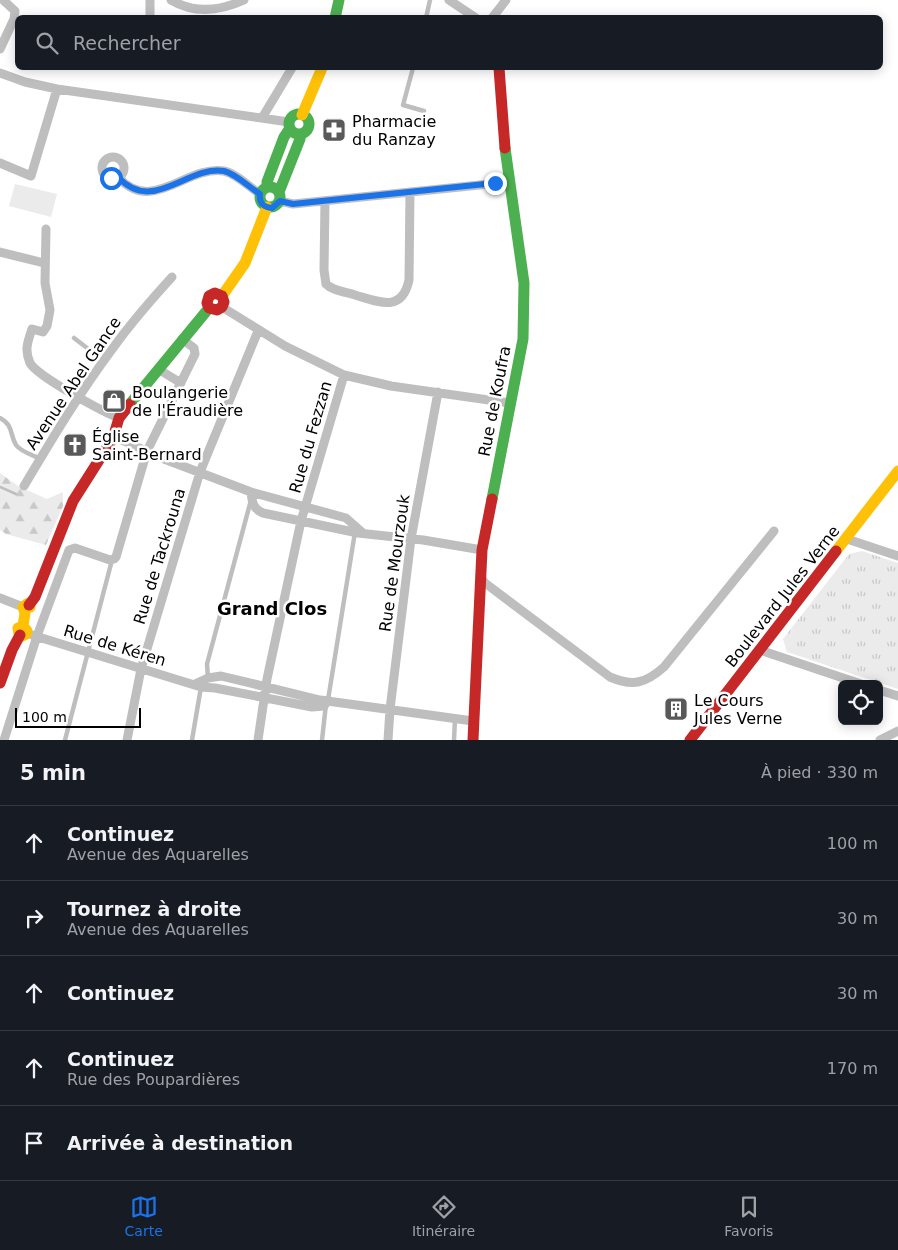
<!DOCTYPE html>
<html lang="fr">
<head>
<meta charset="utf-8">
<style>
	body { margin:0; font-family:"DejaVu Sans",sans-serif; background:#20242c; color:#f1f3f6 }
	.controls { position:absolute; right:15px; bottom:15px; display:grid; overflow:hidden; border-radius:8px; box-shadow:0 2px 12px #0003 }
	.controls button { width:45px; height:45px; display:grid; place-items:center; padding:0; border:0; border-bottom:1px solid #363941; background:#171b24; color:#f1f3f6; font:25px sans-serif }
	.scale { position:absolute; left:15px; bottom:12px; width:126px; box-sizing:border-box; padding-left:5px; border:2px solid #000; border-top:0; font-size:14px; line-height:18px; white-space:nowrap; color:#000; -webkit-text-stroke:4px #fff; paint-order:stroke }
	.stop { position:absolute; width:15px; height:15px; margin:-11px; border:4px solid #1a73e8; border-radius:50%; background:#fff }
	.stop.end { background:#1a73e8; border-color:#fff; box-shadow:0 1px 5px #0008 }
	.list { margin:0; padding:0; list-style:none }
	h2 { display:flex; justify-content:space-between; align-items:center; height:65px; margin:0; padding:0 20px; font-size:21px }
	h2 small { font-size:16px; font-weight:400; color:#9ea1a6 }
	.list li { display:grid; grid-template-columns:32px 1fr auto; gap:15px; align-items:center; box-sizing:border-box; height:75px; padding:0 20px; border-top:1px solid #363941 }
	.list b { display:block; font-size:19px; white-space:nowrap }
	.list p { margin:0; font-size:16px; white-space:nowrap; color:#9ea1a6 }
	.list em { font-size:16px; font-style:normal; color:#9ea1a6 }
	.icon { flex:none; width:28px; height:28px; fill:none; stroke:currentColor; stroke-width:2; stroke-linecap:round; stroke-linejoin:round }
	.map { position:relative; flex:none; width:898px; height:740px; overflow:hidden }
	.search { position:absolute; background:#171b24; box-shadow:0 2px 12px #0003; left:15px; right:15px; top:15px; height:55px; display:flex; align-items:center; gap:12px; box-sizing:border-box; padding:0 18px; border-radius:8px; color:#9ea1a6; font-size:19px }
	.sheet { height:440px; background:#171b24 }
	nav { display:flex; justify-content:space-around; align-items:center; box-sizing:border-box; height:70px; border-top:1px solid #363941; background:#171b24; font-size:14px; color:#9ea1a6 }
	nav a { display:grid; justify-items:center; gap:2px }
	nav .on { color:#1a73e8 }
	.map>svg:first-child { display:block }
	.green { fill:#ebebeb }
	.forest { fill:url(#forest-firs) }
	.park { fill:url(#park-tufts) }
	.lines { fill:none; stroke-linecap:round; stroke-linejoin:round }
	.stream { stroke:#bebebe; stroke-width:2.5 }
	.lane { stroke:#bebebe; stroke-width:4.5 }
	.street { stroke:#bebebe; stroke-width:9 }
	.fast { stroke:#4caf50; stroke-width:11 }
	.slow { stroke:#ffc107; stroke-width:11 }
	.jam { stroke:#c62828; stroke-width:11 }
	.route { stroke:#1a73e8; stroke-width:6 }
	.labels { text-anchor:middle; stroke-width:5; stroke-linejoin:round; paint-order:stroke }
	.poi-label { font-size:16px; fill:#000; stroke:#fff; text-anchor:start }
	.street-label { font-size:16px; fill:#000; stroke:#fff }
	.neighbourhood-label { font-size:18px; font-weight:bold; fill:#000; stroke:#fff }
</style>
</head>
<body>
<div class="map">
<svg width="898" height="740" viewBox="0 0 898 740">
	<defs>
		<pattern id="forest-firs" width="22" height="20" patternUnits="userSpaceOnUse" patternTransform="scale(1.25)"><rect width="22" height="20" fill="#ebebeb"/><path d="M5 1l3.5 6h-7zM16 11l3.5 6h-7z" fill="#c8c8c8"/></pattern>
		<pattern id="park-tufts" width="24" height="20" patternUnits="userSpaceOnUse" patternTransform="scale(1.25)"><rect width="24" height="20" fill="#ebebeb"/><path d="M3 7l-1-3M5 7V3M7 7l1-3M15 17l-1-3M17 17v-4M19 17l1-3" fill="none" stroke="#c8c8c8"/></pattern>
	</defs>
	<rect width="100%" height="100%" fill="#fff"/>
	<path class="green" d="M15 184 57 194 51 217 9 206Z"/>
	<path class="forest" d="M0 473 18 486 47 499 63 492V506L46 545 6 534 0 530Z"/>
	<path class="park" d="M862 551 898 563V689L787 652 783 639 849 554Z"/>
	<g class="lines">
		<path class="stream" d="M0 487 16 494"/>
		<path class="lane" d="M426 18 430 0
			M413 68 403 105 424 111
			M74 338 91 351 93 357 103 362
			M0 418C14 426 9 433 16 445 21 452 33 455 41 459
			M208 678 207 664 251 500
			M328 700 355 532
			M65 740 112 560
			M192 740 201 687
			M322 740 326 704
			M454 740 455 719"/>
		<path class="street" d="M171 0C195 14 220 11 244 0
			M449 0 476 18
			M150 18V0
			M492 18 506 0
			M0 49 14 19 15 11 3 0
			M0 73 25 82 57 89 289 122
			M262 118 292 68
			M102 168a11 11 0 1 1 22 0a11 11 0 1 1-22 0Z
			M0 163 31 176 57 89
			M118 177C152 215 186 165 224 171 237 174 249 187 260 194
			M280 201 293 204 509 182
			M325 201 324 270 326 284C333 291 346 292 355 295 379 302 402 313 409 280L410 192
			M46 229 45 283 50 310 47 326 43 332 32 329C28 341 24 350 30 363 37 376 103 412 119 418
			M0 252 44 263
			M222 307 285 346 344 375 391 386 510 403
			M158 369 181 383
			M113 438 124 441 164 459 251 492 346 518 363 533
			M24 486C52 439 80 392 113 348 131 323 151 300 172 277
			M251 492C252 502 253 509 263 513L358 533 423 540 482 550
			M847 539 898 556
			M480 576 485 583 610 677C633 687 646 683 664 667L774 531
			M0 598 23 607
			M32 635 201 687 215 688 312 707 324 706 328 700
			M760 650 861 684
			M195 684 208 678 221 676 320 700 473 721
			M879 690 898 696
			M4 740 37 636 69 550 75 548 110 560 114 559 116 557 147 451 195 354 194 348 182 339
			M127 740 141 669 200 472 258 331
			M258 740 267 679 301 521 344 375
			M388 740 390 709 411 539 438 392
			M880 740 898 731"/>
		<path class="fast" d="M335 18 339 0
			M289 124a10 10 0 1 1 20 0a10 10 0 1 1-20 0Z
			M260 197a10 10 0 1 1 20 0a10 10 0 1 1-20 0Z
			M267 187V182L284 137 290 128
			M279 192 300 139V134
			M130 404 209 308
			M492 499 523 339 524 283 505 148"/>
		<path class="slow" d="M302 115 322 68
			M222 296 245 263 267 207
			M836 551 898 471
			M23 626 27 631 26 634 22 636 19 634 18 628 23 626 25 613 23 607 27 604 30 607"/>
		<path class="jam" d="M499 68 505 148
			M209 308 207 303 209 296 215 293 222 296
			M209 308 217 310 222 307 224 302 222 296
			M29 605 35 597 73 501 113 438 119 418 130 404
			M0 683 12 650 20 635
			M473 740 482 550 492 499
			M690 740 836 551"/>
	</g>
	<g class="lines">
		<path class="route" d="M111 178 118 177C153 215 187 165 224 171 236 174 249 187 260 194 259 203 263 207 272 208L280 201 293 204 495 183"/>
	</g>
	<defs>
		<g id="pharmacy-square" transform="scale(1.25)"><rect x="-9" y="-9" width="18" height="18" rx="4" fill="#595959" stroke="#fff"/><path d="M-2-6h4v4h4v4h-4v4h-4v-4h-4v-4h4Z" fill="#fff"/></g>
		<g id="shop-square" transform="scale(1.25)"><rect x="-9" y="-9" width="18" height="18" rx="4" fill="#595959" stroke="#fff"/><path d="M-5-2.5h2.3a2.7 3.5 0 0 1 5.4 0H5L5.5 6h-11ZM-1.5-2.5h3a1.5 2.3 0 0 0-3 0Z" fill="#fff"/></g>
		<g id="church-square" transform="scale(1.25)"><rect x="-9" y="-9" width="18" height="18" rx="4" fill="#595959" stroke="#fff"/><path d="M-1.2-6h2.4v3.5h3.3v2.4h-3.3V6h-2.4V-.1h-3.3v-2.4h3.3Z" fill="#fff"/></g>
		<g id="building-square" transform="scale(1.25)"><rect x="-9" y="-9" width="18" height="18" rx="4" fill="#595959" stroke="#fff"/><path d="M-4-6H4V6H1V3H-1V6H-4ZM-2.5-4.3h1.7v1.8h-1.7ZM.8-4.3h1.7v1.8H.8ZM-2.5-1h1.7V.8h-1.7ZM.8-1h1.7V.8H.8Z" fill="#fff"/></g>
	</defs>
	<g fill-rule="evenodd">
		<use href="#pharmacy-square" x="334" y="130"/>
		<use href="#shop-square" x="114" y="401"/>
		<use href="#church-square" x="75" y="445"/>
		<use href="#building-square" x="676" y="709"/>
	</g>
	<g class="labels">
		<g class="poi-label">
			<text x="352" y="127">Pharmacie<tspan x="352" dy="18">du Ranzay</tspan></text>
			<text x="132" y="398">Boulangerie<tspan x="132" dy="18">de l'Éraudière</tspan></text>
			<text x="92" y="442">Église<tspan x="92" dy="18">Saint-Bernard</tspan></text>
			<text x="694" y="706">Le Cours<tspan x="694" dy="18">Jules Verne</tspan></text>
		</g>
		<g class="street-label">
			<text transform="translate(73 383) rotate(-56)" y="6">Avenue Abel Gance</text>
			<text transform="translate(494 401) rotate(-79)" y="6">Rue de Koufra</text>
			<text transform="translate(310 437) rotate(-74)" y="6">Rue du Fezzan</text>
			<text transform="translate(159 556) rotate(-73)" y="6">Rue de Tackrouna</text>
			<text transform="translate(394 563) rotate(-82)" y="6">Rue de Mourzouk</text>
			<text transform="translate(782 596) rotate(-52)" y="6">Boulevard Jules Verne</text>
			<text transform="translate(115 645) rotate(17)" y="6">Rue de Kéren</text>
		</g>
		<g class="neighbourhood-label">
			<text x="272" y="615">Grand Clos</text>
		</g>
	</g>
</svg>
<div class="controls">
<button><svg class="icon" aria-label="locate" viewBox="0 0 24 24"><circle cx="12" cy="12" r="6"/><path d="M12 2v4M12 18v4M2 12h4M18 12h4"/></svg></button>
</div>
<div class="scale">100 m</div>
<div class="stop" style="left:111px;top:178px"></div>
<div class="stop end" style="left:495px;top:183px"></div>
<div class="search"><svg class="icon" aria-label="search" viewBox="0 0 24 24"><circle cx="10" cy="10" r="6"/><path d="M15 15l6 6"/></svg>Rechercher</div>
</div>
<section class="sheet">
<h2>5 min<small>À pied · 330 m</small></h2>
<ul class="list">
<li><svg class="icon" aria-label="ahead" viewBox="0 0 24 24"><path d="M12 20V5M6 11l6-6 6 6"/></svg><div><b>Continuez</b><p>Avenue des Aquarelles</p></div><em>100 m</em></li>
<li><svg class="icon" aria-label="right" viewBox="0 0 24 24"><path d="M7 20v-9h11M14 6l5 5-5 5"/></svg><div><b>Tournez à droite</b><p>Avenue des Aquarelles</p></div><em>30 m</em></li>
<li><svg class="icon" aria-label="ahead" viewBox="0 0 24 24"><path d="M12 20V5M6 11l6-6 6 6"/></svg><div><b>Continuez</b></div><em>30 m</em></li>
<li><svg class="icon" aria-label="ahead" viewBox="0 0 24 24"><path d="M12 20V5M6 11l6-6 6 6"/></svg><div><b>Continuez</b><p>Rue des Poupardières</p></div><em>170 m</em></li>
<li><svg class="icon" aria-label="arrive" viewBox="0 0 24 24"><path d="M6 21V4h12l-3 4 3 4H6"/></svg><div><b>Arrivée à destination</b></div></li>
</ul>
</section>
<nav>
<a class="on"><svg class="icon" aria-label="map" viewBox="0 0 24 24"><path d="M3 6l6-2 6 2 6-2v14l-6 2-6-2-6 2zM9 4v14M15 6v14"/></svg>Carte</a>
<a><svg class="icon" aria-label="directions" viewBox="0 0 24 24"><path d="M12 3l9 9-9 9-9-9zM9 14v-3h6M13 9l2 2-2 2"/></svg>Itinéraire</a>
<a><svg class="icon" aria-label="saved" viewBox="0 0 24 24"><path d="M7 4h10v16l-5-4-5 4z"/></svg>Favoris</a>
</nav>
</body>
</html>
